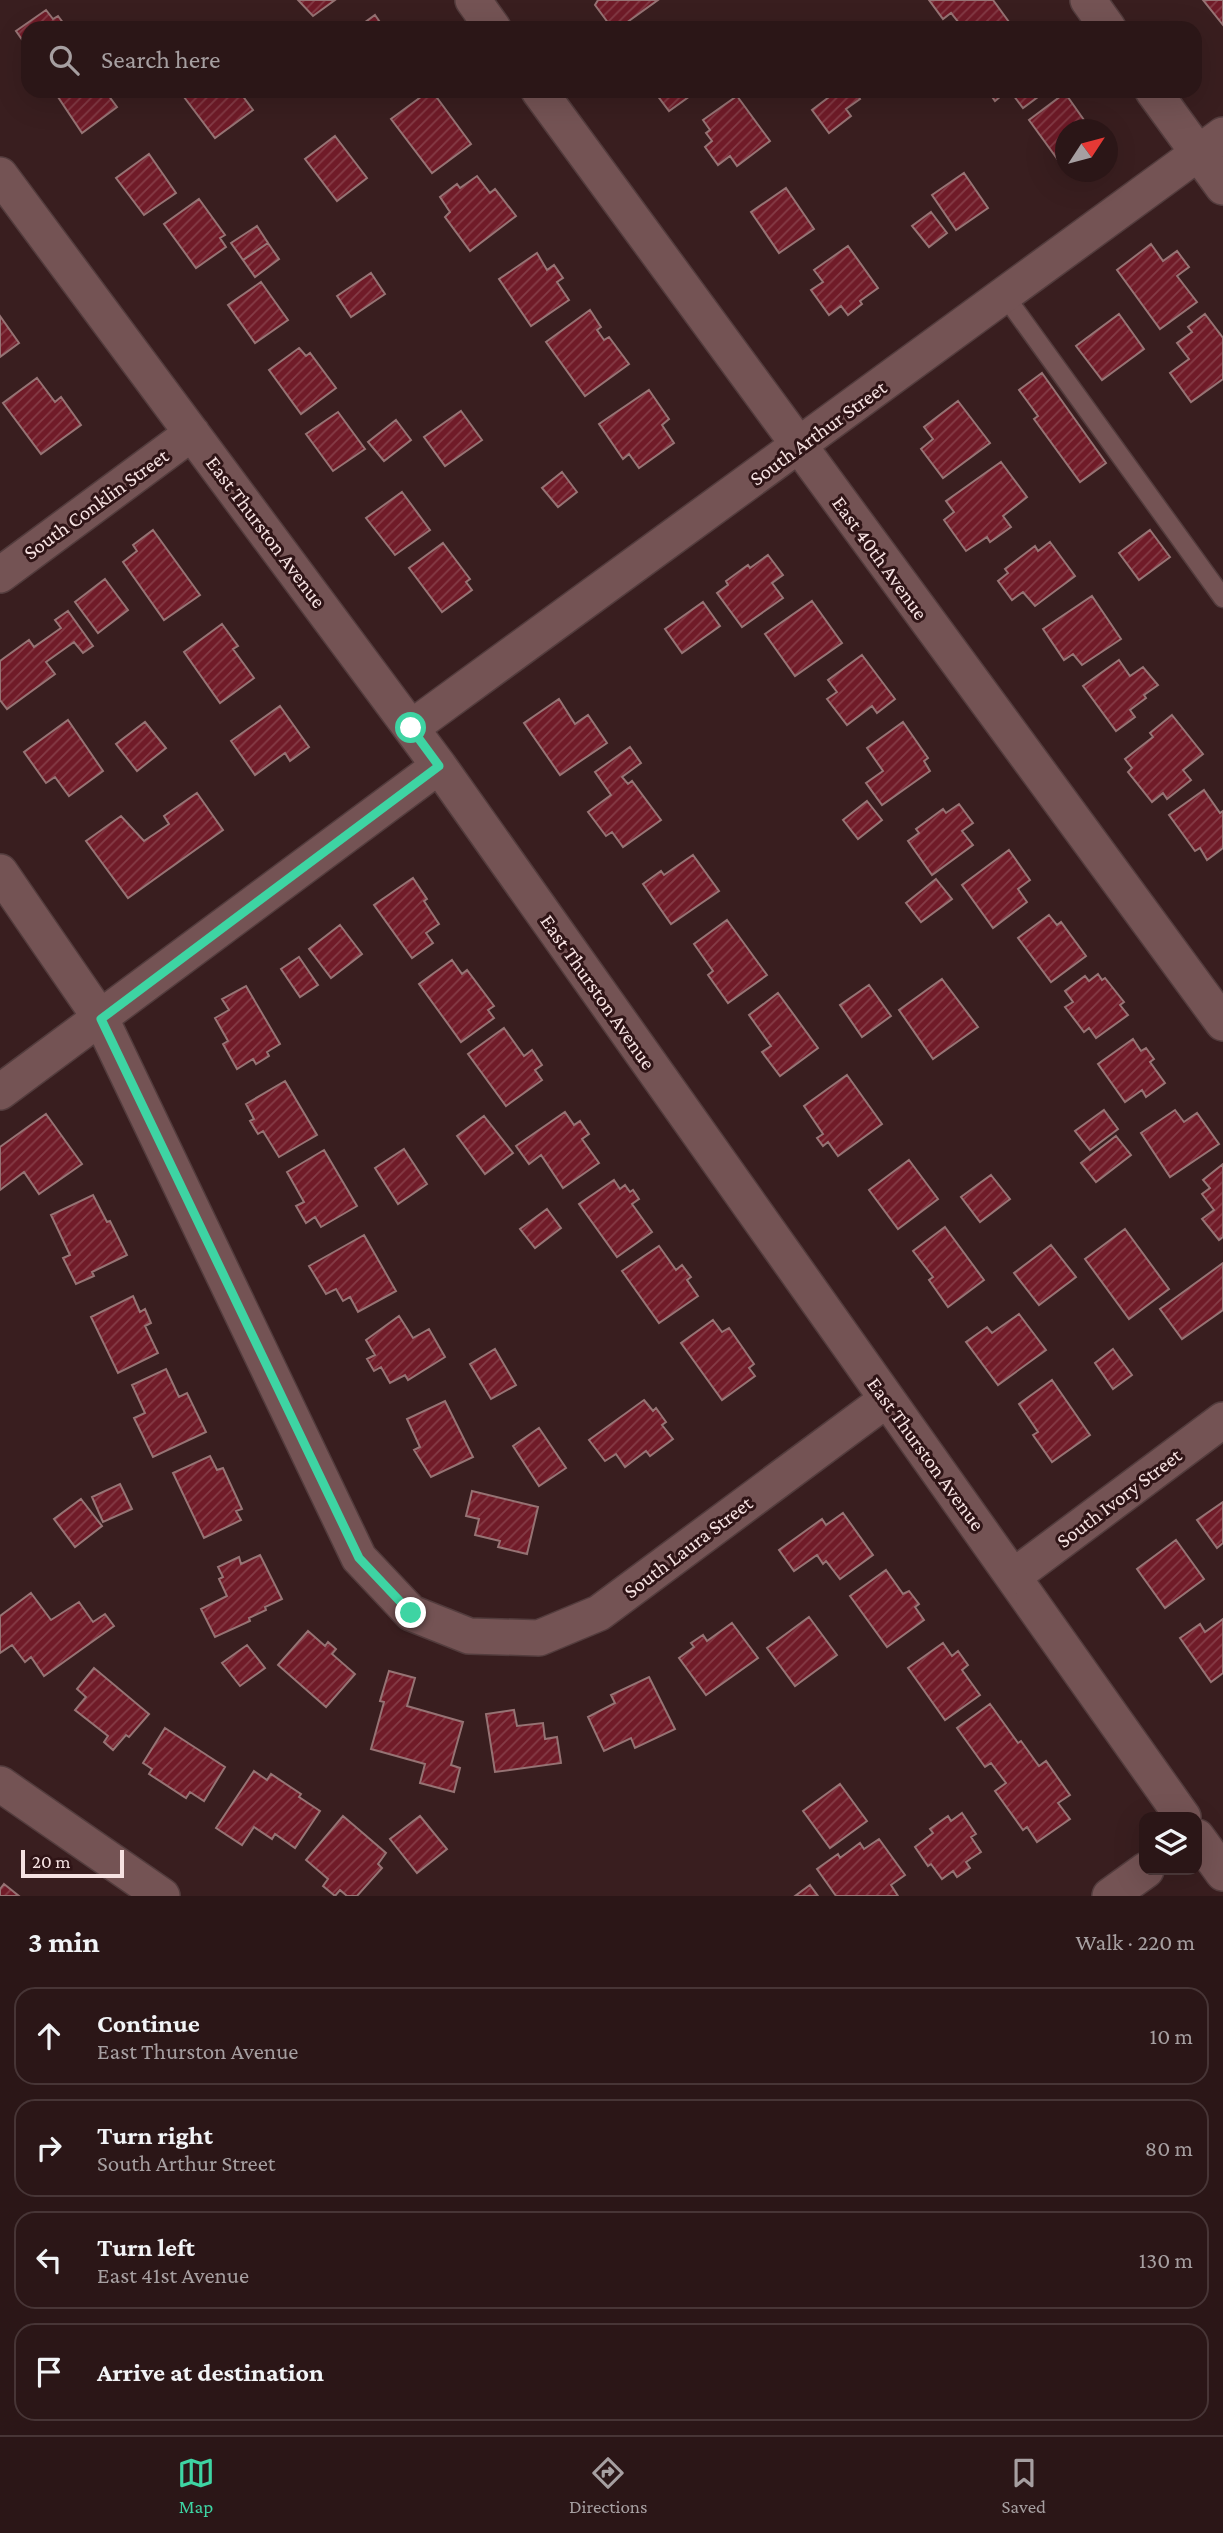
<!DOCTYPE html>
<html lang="en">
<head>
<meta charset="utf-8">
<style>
	body { margin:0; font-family:"Crimson Pro",serif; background:#331f20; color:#f1f3f6 }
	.controls { position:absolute; right:21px; bottom:21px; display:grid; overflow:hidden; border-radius:14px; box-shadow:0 7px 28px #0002 }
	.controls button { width:63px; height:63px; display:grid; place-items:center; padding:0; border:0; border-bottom:2px solid #473536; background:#2b1617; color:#f1f3f6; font:35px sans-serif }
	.compass { position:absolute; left:1055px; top:119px; width:63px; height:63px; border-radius:50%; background:#2b1617; box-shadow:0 7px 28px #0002; rotate:54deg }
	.scale { position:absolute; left:21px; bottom:18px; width:103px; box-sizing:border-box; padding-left:7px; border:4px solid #f6e2e2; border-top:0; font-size:19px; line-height:24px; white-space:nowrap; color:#f6e2e2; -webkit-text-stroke:5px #2f1416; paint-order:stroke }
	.stop { position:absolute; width:21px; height:21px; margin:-16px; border:5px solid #3ed4a3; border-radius:50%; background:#fff }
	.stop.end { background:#3ed4a3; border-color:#fff; box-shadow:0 2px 7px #0008 }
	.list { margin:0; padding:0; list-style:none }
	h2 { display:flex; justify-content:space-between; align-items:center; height:91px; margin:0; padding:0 28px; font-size:30px }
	h2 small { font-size:23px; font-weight:400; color:#a69fa1 }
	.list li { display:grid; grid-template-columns:46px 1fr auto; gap:21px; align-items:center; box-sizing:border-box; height:98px; margin:0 14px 14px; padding:0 14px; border:2px solid #473536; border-radius:21px }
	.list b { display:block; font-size:26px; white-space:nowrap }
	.list p { margin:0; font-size:23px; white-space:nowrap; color:#a69fa1 }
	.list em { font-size:23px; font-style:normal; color:#a69fa1 }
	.icon { flex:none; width:38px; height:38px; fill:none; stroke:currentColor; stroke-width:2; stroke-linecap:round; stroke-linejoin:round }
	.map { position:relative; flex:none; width:1223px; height:1896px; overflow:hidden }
	.search { position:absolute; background:#2b1617; box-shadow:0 7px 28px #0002; left:21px; right:21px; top:21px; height:77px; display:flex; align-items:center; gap:18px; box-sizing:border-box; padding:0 24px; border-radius:21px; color:#a69fa1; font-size:26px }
	.sheet { height:539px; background:#2b1617 }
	nav { display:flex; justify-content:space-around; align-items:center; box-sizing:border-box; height:98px; border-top:2px solid #473536; background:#2b1617; font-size:19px; color:#a69fa1 }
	nav a { display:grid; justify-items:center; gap:4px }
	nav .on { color:#3ed4a3 }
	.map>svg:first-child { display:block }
	.building { fill:url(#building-hatch); stroke:#967374; stroke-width:2 }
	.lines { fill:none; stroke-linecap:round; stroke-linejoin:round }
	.lane-casing { stroke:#533c3d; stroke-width:21 }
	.street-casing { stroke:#533c3d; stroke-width:38 }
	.lane { stroke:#745354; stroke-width:18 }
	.street { stroke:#745354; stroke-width:35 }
	.route { stroke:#3ed4a3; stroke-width:9 }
	.labels { text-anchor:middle; stroke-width:6; stroke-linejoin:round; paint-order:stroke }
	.street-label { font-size:21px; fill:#f6e2e2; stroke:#2f1416 }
</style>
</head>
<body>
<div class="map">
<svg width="1223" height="1896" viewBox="0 0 1223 1896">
	<defs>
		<pattern id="building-hatch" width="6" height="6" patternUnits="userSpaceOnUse" patternTransform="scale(1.75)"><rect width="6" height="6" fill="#701b28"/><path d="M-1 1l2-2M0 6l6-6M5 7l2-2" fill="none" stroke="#853c47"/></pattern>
	</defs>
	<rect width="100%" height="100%" fill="#391e1f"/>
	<path class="building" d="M298 0H335L313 16Z
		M598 0H658L619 28H612L595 5Z
		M929 0H993L1009 22 1001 28H963L951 13 943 19Z
		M1203 0H1223V25Z
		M46 10 53 19 58 16 67 28H28V48L16 31Z
		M375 15 384 28H357Z
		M60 91H105L117 107 82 133 56 94Z
		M192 91H239L253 110 215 138 184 97Z
		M429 91H432L471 144 432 173 391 119Z
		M654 91H697L669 111Z
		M837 91H854L860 99 846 109 851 116 829 133 812 110Z
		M988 91H1007L995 101Z
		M1010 91H1046L1023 108Z
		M1065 93 1091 130H1066V171L1029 120Z
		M737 96 770 141 737 166 730 156 718 165 705 147 712 141 706 133 710 130 703 120Z
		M335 136 367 178 337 201 305 159Z
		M149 154 176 193 144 215 116 178Z
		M964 173 988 208 956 230 932 195Z
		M477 176 490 193 495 189 516 216 470 251 445 217 450 212 440 197 457 184 460 188Z
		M786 188 814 229 779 253 751 212Z
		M199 199 225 235 220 238 226 247 196 268 164 224Z
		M931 212 947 233 929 247 912 226Z
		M257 226 268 243 243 260 231 243Z
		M268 243 279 259 255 277 243 260Z
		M1151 244 1163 261 1177 251 1189 267 1177 276 1197 302 1160 329 1117 270Z
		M848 246 878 288 860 301 862 304 848 315 841 306 829 315 811 290 823 282 814 270Z
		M537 253 547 270 554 265 563 278 557 282 569 300 531 326 499 279Z
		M371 273 385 294 351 317 337 296Z
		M261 282 288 320 255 343 228 305Z
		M590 310 601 327 597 330 604 340 609 337 629 364 585 396 546 342Z
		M1119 314 1144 349 1102 380 1076 346Z
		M1205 314 1223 338V379L1191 402 1170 373 1189 359 1177 343 1192 332 1188 327Z
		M0 316 19 343 0 357Z
		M299 348 306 356 310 353 336 388 301 414 269 370Z
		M1042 373 1106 463 1080 482 1034 419 1038 416 1019 390Z
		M37 378 55 402 61 397 81 425 41 454 3 403Z
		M649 390 669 419 662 425 674 443 639 468 629 454 623 459 599 424Z
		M958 401 990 443 943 478 921 449 933 439 924 427Z
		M461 411 482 440 445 466 424 437Z
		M338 412 365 449 333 471 306 434Z
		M396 420 411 440 384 461 368 442Z
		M1001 462 1027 497 1003 516 1011 527 990 542 987 537 966 551 944 520 954 512 946 501Z
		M562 472 577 492 558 507 542 488Z
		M402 492 430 530 395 555 366 518Z
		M153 530 200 595 164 620 123 562 137 551 133 545Z
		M1150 530 1170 557 1139 580 1119 553Z
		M1050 542 1075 576 1035 606 1023 592 1012 600 998 581 1008 573 1005 569 1035 546 1038 551Z
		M443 543 470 579 466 582 472 590 442 612 409 568Z
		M768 555 783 575 772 583 783 598 742 627 717 593 728 585 726 581 748 565 750 568Z
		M105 579 128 610 98 633 75 602Z
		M1092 596 1121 639 1082 665 1073 654 1064 660 1043 629Z
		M812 601 842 643 795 676 765 634Z
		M703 602 720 626 682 653 665 629Z
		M68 611 93 646 83 653 74 642 46 662 55 674 7 709 0 700V661L29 640 34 647 61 628 55 620Z
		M222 624 238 646 233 649 254 678 220 703 184 652Z
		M862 655 895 699 877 713 872 706 847 725 827 699 837 692 828 680Z
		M1119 660 1130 676 1143 667 1158 685 1144 695 1146 698 1130 710 1135 717 1116 731 1083 686Z
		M559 699 575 724 588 715 607 743 560 775 524 723Z
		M280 706 309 747 290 761 285 753 255 775 231 741Z
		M1172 715 1203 754 1183 770 1191 780 1167 799 1163 793 1152 802 1128 772 1132 768 1125 759 1153 737 1150 733Z
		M68 720 103 771 69 796 55 777 46 783 24 752Z
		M145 722 166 748 137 771 116 744Z
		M903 722 928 758 924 761 930 771 882 805 866 783 883 771 867 748Z
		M630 747 641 763 622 777 628 784 632 781 661 820 623 847 612 832 606 836 588 812 611 795 595 772Z
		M1204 790 1220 813 1223 811V848L1207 860 1200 848 1195 851 1169 815Z
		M197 793 223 830 128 898 86 841 121 816 144 841 169 824 164 816Z
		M867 801 882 820 858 839 843 820Z
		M959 804 973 823 962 831 973 845 932 875 908 841 919 833 916 829 943 809 946 813Z
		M1009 850 1030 880 1018 889 1027 902 993 928 962 885Z
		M693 855 719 891 671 924 643 884 661 871 664 875Z
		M413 878 427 899 424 901 439 924 426 933 433 943 412 958 374 905Z
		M936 879 952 899 921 922 906 903Z
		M1049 915 1057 925 1061 922 1086 956 1051 982 1018 938Z
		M727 920 767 975 728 1003 708 975 713 971 694 944Z
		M340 925 362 954 331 978 309 949Z
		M299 957 318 985 300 997 281 969Z
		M452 960 462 974 467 970 494 1006 488 1010 494 1018 461 1042 419 984Z
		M1098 974 1102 980 1105 978 1124 1002 1120 1005 1128 1015 1096 1038 1089 1028 1084 1032 1065 1007 1073 1002 1065 991 1085 976 1089 981Z
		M942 979 978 1027 933 1059 899 1010Z
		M869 985 891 1016 862 1037 840 1005Z
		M246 986 280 1044 267 1052 269 1056 256 1064 253 1059 237 1069 223 1044 228 1041 215 1018 229 1010 222 999Z
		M778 993 818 1048 780 1076 762 1052 771 1046 749 1015Z
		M504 1028 524 1056 532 1050 542 1065 535 1070 542 1080 506 1106 468 1054Z
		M1133 1039 1141 1051 1146 1048 1154 1059 1150 1062 1165 1083 1146 1097 1142 1090 1125 1102 1098 1064Z
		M847 1075 882 1124 838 1156 828 1142 823 1146 817 1138 823 1134 804 1106Z
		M285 1081 317 1135 279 1157 263 1131 258 1134 250 1121 254 1119 246 1104Z
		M1104 1110 1118 1129 1090 1150 1075 1131Z
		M1175 1110 1184 1122 1197 1113 1219 1144 1170 1177 1141 1133Z
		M565 1112 574 1125 580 1121 589 1134 582 1139 599 1163 563 1188 541 1155 529 1164 516 1146Z
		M46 1114 82 1164 39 1194 24 1172 0 1190V1147Z
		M484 1116 513 1153 485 1174 457 1136Z
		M1116 1136 1131 1155 1096 1182 1081 1163Z
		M404 1149 427 1184 398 1204 375 1168Z
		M324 1150 357 1206 321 1227 315 1217 306 1223 296 1206 304 1202 287 1172Z
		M909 1160 938 1199 898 1229 869 1190Z
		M1223 1164V1237L1219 1240 1202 1219 1214 1210 1202 1194 1210 1188 1203 1180Z
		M991 1175 1010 1199 980 1222 961 1197Z
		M614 1180 620 1189 625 1185 630 1192 633 1190 639 1199 632 1204 652 1232 617 1257 579 1204Z
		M93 1195 107 1222 110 1221 127 1255 92 1272 94 1276 76 1284 63 1258 70 1255 51 1215Z
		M547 1209 561 1228 535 1248 520 1229Z
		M945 1227 984 1280 948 1307 929 1280 933 1277 913 1251Z
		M1125 1229 1169 1289 1129 1319 1085 1259Z
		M364 1235 396 1291 358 1312 350 1297 343 1301 336 1289 326 1294 309 1266Z
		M1051 1245 1076 1277 1039 1305 1014 1273Z
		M659 1246 676 1270 682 1265 691 1277 687 1280 698 1296 659 1323 622 1271Z
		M1223 1263V1310L1182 1339 1160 1309Z
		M133 1296 140 1312 145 1309 151 1323 145 1326 158 1353 118 1373 91 1317Z
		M1019 1314 1046 1350 998 1385 966 1342 987 1327 992 1333Z
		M399 1316 413 1338 429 1329 445 1357 408 1380 405 1375 390 1383 381 1367 374 1371 367 1359 375 1355 366 1340Z
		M713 1320 722 1332 729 1328 754 1364 749 1368 755 1376 722 1400 681 1343Z
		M495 1349 516 1385 491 1399 470 1364Z
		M1113 1349 1132 1375 1113 1389 1095 1363Z
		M166 1369 179 1397 187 1393 206 1432 153 1457 134 1418 145 1413 132 1385Z
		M1052 1380 1090 1435 1052 1462 1033 1435 1038 1432 1019 1404Z
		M644 1400 653 1411 656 1408 666 1422 662 1425 673 1439 650 1456 646 1451 625 1467 616 1454 605 1461 589 1440Z
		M445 1401 473 1457 431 1477 414 1450 420 1447 407 1419Z
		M539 1428 566 1468 539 1486 513 1446Z
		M210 1456 217 1470 223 1468 242 1509 236 1511 241 1520 204 1538 173 1473Z
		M120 1484 132 1509 103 1522 92 1497Z
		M472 1491 538 1507 527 1554 498 1547 500 1541 475 1535 479 1519 466 1516Z
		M81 1499 102 1526 75 1547 54 1519Z
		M1223 1502V1543L1217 1548 1197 1520Z
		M843 1513 873 1555 840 1579 826 1561 823 1564 817 1555 794 1571 779 1550 822 1519 826 1525Z
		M1176 1540 1204 1579 1165 1608 1137 1569Z
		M260 1555 282 1599 265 1607 266 1610 249 1618 250 1621 215 1637 201 1609 227 1596 219 1579 223 1577 218 1567 239 1557 241 1564Z
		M886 1570 903 1594 909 1591 919 1604 915 1607 924 1620 887 1647 850 1596Z
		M31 1593 51 1620 79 1602 93 1622 105 1614 114 1626 44 1676 31 1657 25 1662 12 1645 0 1653V1616Z
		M809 1617 837 1655 795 1686 767 1648Z
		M1223 1619V1673L1211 1682 1180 1638 1200 1624 1205 1632Z
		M732 1623 758 1658 706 1695 679 1658 694 1647 691 1643 703 1635 707 1641Z
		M308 1631 325 1646 328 1642 336 1649 332 1654 355 1674 326 1707 278 1665Z
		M943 1643 952 1656 958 1651 968 1665 962 1670 980 1695 945 1720 908 1668Z
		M247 1645 265 1668 240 1686 222 1663Z
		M94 1668 149 1714 129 1737 126 1735 113 1750 104 1742 108 1736 75 1710 86 1697 77 1689Z
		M389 1671 415 1678 407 1706 463 1722 451 1765 460 1768 454 1792 420 1783 425 1764 371 1749 384 1702 380 1701Z
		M649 1677 675 1729 635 1748 631 1738 604 1751 588 1717 615 1703 611 1695Z
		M990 1704 1018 1743 1021 1741 1039 1766 1046 1761 1070 1795 1058 1803 1070 1819 1037 1842 1027 1827 1023 1830 995 1791 1006 1783 991 1763 985 1767 957 1728Z
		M514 1710 517 1726 543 1723 545 1739 557 1737 561 1763 495 1772 486 1714Z
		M165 1728 225 1767 204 1801 190 1792 186 1798 149 1774 152 1769 143 1763Z
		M254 1771 267 1780 271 1774 301 1794 299 1797 320 1811 295 1848 275 1834 272 1839 254 1827 242 1845 216 1828Z
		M840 1784 867 1821 830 1848 803 1811Z
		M962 1813 976 1834 971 1837 981 1852 966 1862 970 1868 957 1877 953 1871 942 1879 931 1864 928 1866 915 1847 933 1833 930 1829 948 1816 951 1821Z
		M343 1816 386 1853 378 1864 382 1868 357 1896H347L340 1890 335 1896 323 1886 328 1879 306 1860Z
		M420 1816 447 1849 417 1873 390 1839Z
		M879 1839 905 1875 891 1885 898 1896H836L817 1869 838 1854 840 1858 860 1843 864 1849Z
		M4 1884 19 1896H0V1889Z
		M810 1885 818 1896H795Z"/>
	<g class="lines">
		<g class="lane-casing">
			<path id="lane" d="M1005 296 1223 598"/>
		</g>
		<g class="street-casing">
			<path id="street" d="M473 0 493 28
				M1088 0 1108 28
				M539 91 1223 1023
				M1153 91 1223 187
				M0 175 439 766 1183 1817
				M0 575 192 433
				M411 728 1223 135
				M0 872 101 1019 359 1558 411 1613 469 1636 539 1638 599 1613 886 1400
				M0 1092 439 766
				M1014 1576 1223 1420
				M0 1784 162 1896
				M1197 1837 1223 1873
				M1110 1896 1146 1870"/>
		</g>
		<use href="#lane" class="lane"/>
		<use href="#street" class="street"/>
	</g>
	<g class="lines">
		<path class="route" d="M411 1613 359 1558 101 1019 439 766 411 728"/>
	</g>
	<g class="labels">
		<g class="street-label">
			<text transform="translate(818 433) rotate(-36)" y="7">South Arthur Street</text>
			<text transform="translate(96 504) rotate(-36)" y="7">South Conklin Street</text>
			<text transform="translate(266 532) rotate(53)" y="7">East Thurston Avenue</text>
			<text transform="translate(880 558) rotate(54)" y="7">East 40th Avenue</text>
			<text transform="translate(598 992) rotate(55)" y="7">East Thurston Avenue</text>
			<text transform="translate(926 1454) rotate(54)" y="7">East Thurston Avenue</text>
			<text transform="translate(1119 1498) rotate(-37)" y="7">South Ivory Street</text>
			<text transform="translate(688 1547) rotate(-37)" y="7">South Laura Street</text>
		</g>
	</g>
</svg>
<div class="controls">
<button><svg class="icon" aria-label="layers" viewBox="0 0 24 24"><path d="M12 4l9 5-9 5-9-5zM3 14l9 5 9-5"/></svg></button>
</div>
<svg class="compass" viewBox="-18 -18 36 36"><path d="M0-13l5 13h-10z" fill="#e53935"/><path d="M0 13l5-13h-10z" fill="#a69fa1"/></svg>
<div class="scale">20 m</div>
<div class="stop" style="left:411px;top:728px"></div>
<div class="stop end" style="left:411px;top:1613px"></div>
<div class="search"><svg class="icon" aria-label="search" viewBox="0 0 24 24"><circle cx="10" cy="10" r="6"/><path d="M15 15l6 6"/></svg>Search here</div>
</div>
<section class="sheet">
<h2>3 min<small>Walk · 220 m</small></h2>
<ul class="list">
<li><svg class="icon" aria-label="ahead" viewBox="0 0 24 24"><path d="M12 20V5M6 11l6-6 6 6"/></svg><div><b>Continue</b><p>East Thurston Avenue</p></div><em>10 m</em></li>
<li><svg class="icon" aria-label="right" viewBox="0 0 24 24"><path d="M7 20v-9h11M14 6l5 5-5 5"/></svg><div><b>Turn right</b><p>South Arthur Street</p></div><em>80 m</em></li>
<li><svg class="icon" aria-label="left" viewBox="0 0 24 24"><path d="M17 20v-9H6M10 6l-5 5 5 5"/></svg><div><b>Turn left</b><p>East 41st Avenue</p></div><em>130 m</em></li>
<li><svg class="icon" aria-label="arrive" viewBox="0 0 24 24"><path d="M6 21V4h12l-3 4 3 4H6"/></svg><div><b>Arrive at destination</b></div></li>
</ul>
</section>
<nav>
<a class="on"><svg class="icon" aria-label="map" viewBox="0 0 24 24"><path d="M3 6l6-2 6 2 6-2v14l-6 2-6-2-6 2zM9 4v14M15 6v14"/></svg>Map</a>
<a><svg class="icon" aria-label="directions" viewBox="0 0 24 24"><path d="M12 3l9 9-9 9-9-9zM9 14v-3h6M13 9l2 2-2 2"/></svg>Directions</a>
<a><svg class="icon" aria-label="saved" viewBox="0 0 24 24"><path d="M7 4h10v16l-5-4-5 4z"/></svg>Saved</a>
</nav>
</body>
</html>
